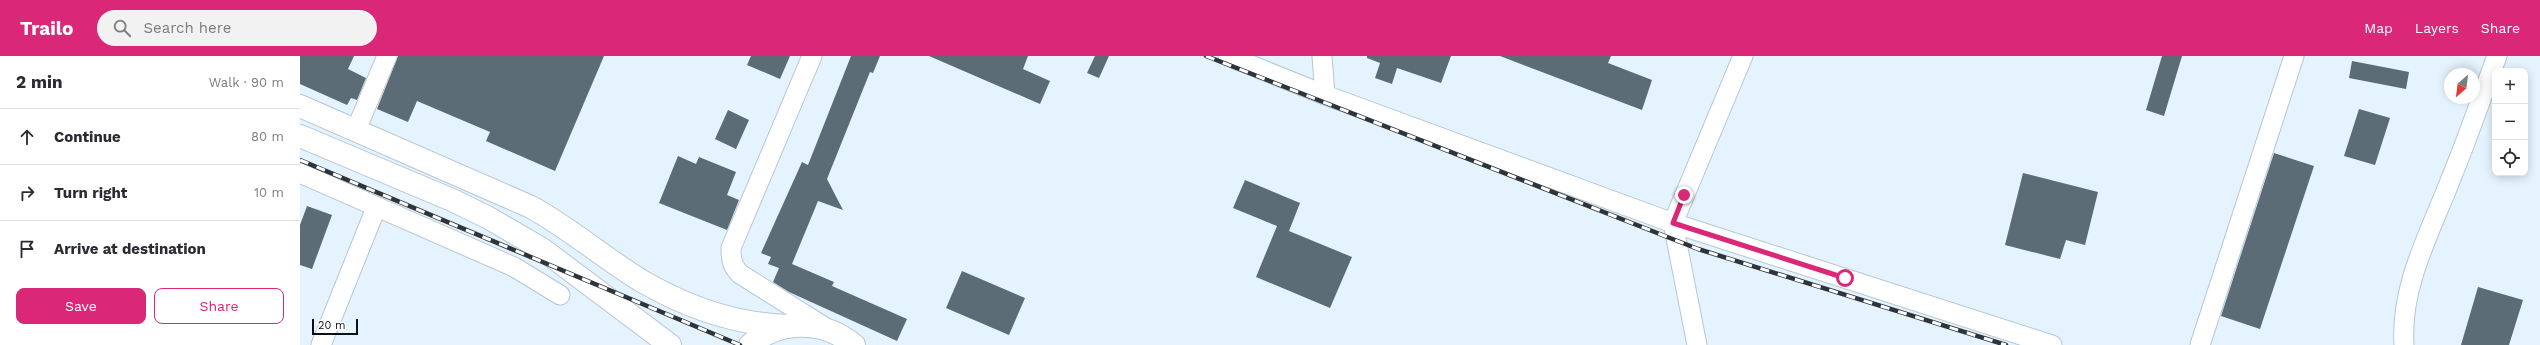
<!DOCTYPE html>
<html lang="en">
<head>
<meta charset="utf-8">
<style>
	body { margin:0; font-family:"Work Sans",sans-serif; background:#f2f2f3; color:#2b2b33 }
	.controls { position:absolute; right:12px; top:12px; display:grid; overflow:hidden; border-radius:8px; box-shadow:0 2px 10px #0003 }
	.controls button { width:36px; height:36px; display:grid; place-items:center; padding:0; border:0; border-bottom:1px solid #e1e1e2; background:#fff; color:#2b2b33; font:20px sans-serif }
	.compass { position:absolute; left:2144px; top:12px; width:36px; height:36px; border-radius:50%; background:#fff; box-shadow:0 2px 10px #0003; rotate:208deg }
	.scale { position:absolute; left:12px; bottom:10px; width:46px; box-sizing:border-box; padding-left:4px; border:2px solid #0a1014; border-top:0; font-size:11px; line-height:14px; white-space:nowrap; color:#0a1014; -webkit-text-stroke:3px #fff; paint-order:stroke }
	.stop { position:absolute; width:12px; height:12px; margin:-9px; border:3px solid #db2777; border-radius:50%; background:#fff }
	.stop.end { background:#db2777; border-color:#fff; box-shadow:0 1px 4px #0008 }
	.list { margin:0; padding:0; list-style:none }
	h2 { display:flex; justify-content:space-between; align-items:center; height:52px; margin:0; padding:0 16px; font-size:17px }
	h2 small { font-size:13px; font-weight:400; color:#7c7c81 }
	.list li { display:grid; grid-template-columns:26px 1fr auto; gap:12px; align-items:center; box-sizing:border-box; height:56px; padding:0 16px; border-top:1px solid #e1e1e2 }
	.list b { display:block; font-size:15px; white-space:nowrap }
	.list em { font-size:13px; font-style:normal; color:#7c7c81 }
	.actions { display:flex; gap:8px; padding:12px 16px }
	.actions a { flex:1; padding:9px 0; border:1px solid #db2777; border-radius:8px; text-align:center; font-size:14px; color:#db2777 }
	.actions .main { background:#db2777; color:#fff }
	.icon { flex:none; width:22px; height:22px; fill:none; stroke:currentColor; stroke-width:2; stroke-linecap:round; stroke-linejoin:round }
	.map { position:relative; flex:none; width:2240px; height:289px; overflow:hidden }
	header { display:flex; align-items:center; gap:24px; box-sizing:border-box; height:56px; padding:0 20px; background:#db2777; color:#fff }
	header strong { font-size:19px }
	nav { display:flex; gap:22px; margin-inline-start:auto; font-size:14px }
	.search { width:280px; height:36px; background:#f2f2f3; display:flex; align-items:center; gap:10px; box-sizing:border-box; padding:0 14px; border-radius:22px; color:#7c7c81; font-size:15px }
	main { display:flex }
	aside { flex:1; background:#fff }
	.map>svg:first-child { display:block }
	.building { fill:#5b6c76 }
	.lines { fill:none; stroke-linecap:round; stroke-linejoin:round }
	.minor-casing { stroke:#b5c7d3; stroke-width:21 }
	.highway-casing { stroke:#b5c7d3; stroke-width:24 }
	.minor { stroke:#fff; stroke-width:19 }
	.highway { stroke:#fff; stroke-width:22 }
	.rail-casing { stroke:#2e353a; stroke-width:4.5 }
	.rail { stroke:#fff; stroke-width:3; stroke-dasharray:9; stroke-linecap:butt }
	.route { stroke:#db2777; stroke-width:5 }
</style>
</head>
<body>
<header>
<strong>Trailo</strong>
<div class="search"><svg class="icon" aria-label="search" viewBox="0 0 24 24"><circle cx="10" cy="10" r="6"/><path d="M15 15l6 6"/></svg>Search here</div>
<nav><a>Map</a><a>Layers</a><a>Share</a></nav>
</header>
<main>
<aside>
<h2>2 min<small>Walk · 90 m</small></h2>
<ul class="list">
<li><svg class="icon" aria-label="ahead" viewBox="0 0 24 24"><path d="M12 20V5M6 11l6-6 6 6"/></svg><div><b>Continue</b></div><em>80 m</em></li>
<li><svg class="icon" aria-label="right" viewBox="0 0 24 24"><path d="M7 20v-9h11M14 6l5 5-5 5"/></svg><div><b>Turn right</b></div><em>10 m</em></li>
<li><svg class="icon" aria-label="arrive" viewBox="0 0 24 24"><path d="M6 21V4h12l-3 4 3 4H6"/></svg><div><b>Arrive at destination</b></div></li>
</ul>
<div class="actions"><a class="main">Save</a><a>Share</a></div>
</aside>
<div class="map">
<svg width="2240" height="289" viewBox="0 0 2240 289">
	<rect width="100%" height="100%" fill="#e4f3fd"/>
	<path class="building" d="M0 0H54L48 13 66 22 57 44 51 42 47 49 0 28Z
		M98 0H304L255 115 186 85 190 76 117 45 108 66 77 53Z
		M451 0H490L480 23 447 9Z
		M551 0H580L573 17 570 16 527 123 543 154 518 145 492 208 534 226 532 230 607 263 597 285 489 236 473 226 479 212 468 208 471 201 461 197 502 106 508 109Z
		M629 0H728L723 13 750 25 740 48Z
		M795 0H809L799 22 787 17Z
		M1067 0H1151L1141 27 1097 12 1092 28 1075 22 1080 7 1067 2Z
		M1200 0H1311L1308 7 1352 24 1342 54Z
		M1862 0H1882L1864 60 1846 54Z
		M2052 5 2109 16 2106 33 2049 22Z
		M2059 53 2090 62 2075 109 2044 100Z
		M428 54 449 64 436 93 415 83Z
		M1974 97 2014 110 1960 273 1921 260Z
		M378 100 396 108 399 101 436 116 427 139 439 144 427 174 359 147Z
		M1723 117 1798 136 1785 189 1766 184 1760 203 1705 189Z
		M945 124 1000 147 989 175 1052 201 1030 252 956 221 977 170 933 152Z
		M7 150 32 159 12 213 0 209V169Z
		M662 215 725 242 709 279 646 252Z
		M2178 231 2223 244 2209 289H2161Z"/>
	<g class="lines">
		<g class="minor-casing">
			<path id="minor" d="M512 0 431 192C431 203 432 210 440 218L526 272
				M928 0 1025 39 1373 167 1752 289
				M1022 0 1025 39
				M56 74 87 0
				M0 117 214 211 260 239
				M21 289 76 152
				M1397 289 1373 167 1443 0
				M1900 289 1994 0
				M2104 289C2100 229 2131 175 2152 120 2168 81 2182 40 2197 0"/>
		</g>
		<g class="highway-casing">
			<path id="highway" d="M0 50 231 151C269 172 303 201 340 224 386 251 437 269 490 270
				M0 80 152 144 187 161 242 193 370 289
				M450 289C480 263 524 264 554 289"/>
		</g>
		<use href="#minor" class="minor"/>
		<use href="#highway" class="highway"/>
		<g class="rail-casing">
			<path id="rail" d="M906 0 1398 193 1706 289
				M0 104 440 289"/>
		</g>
		<use href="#rail" class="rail"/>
	</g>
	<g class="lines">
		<path class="route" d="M1384 139 1373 167 1545 222"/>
	</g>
</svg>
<div class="controls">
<button>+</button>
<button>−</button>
<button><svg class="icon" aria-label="locate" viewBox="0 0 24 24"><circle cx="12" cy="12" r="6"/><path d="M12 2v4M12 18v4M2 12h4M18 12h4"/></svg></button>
</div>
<svg class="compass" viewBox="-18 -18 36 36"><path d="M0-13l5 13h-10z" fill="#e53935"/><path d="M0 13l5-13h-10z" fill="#7c7c81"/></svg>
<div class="scale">20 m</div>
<div class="stop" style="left:1545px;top:222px"></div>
<div class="stop end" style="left:1384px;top:139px"></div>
</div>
</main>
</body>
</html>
